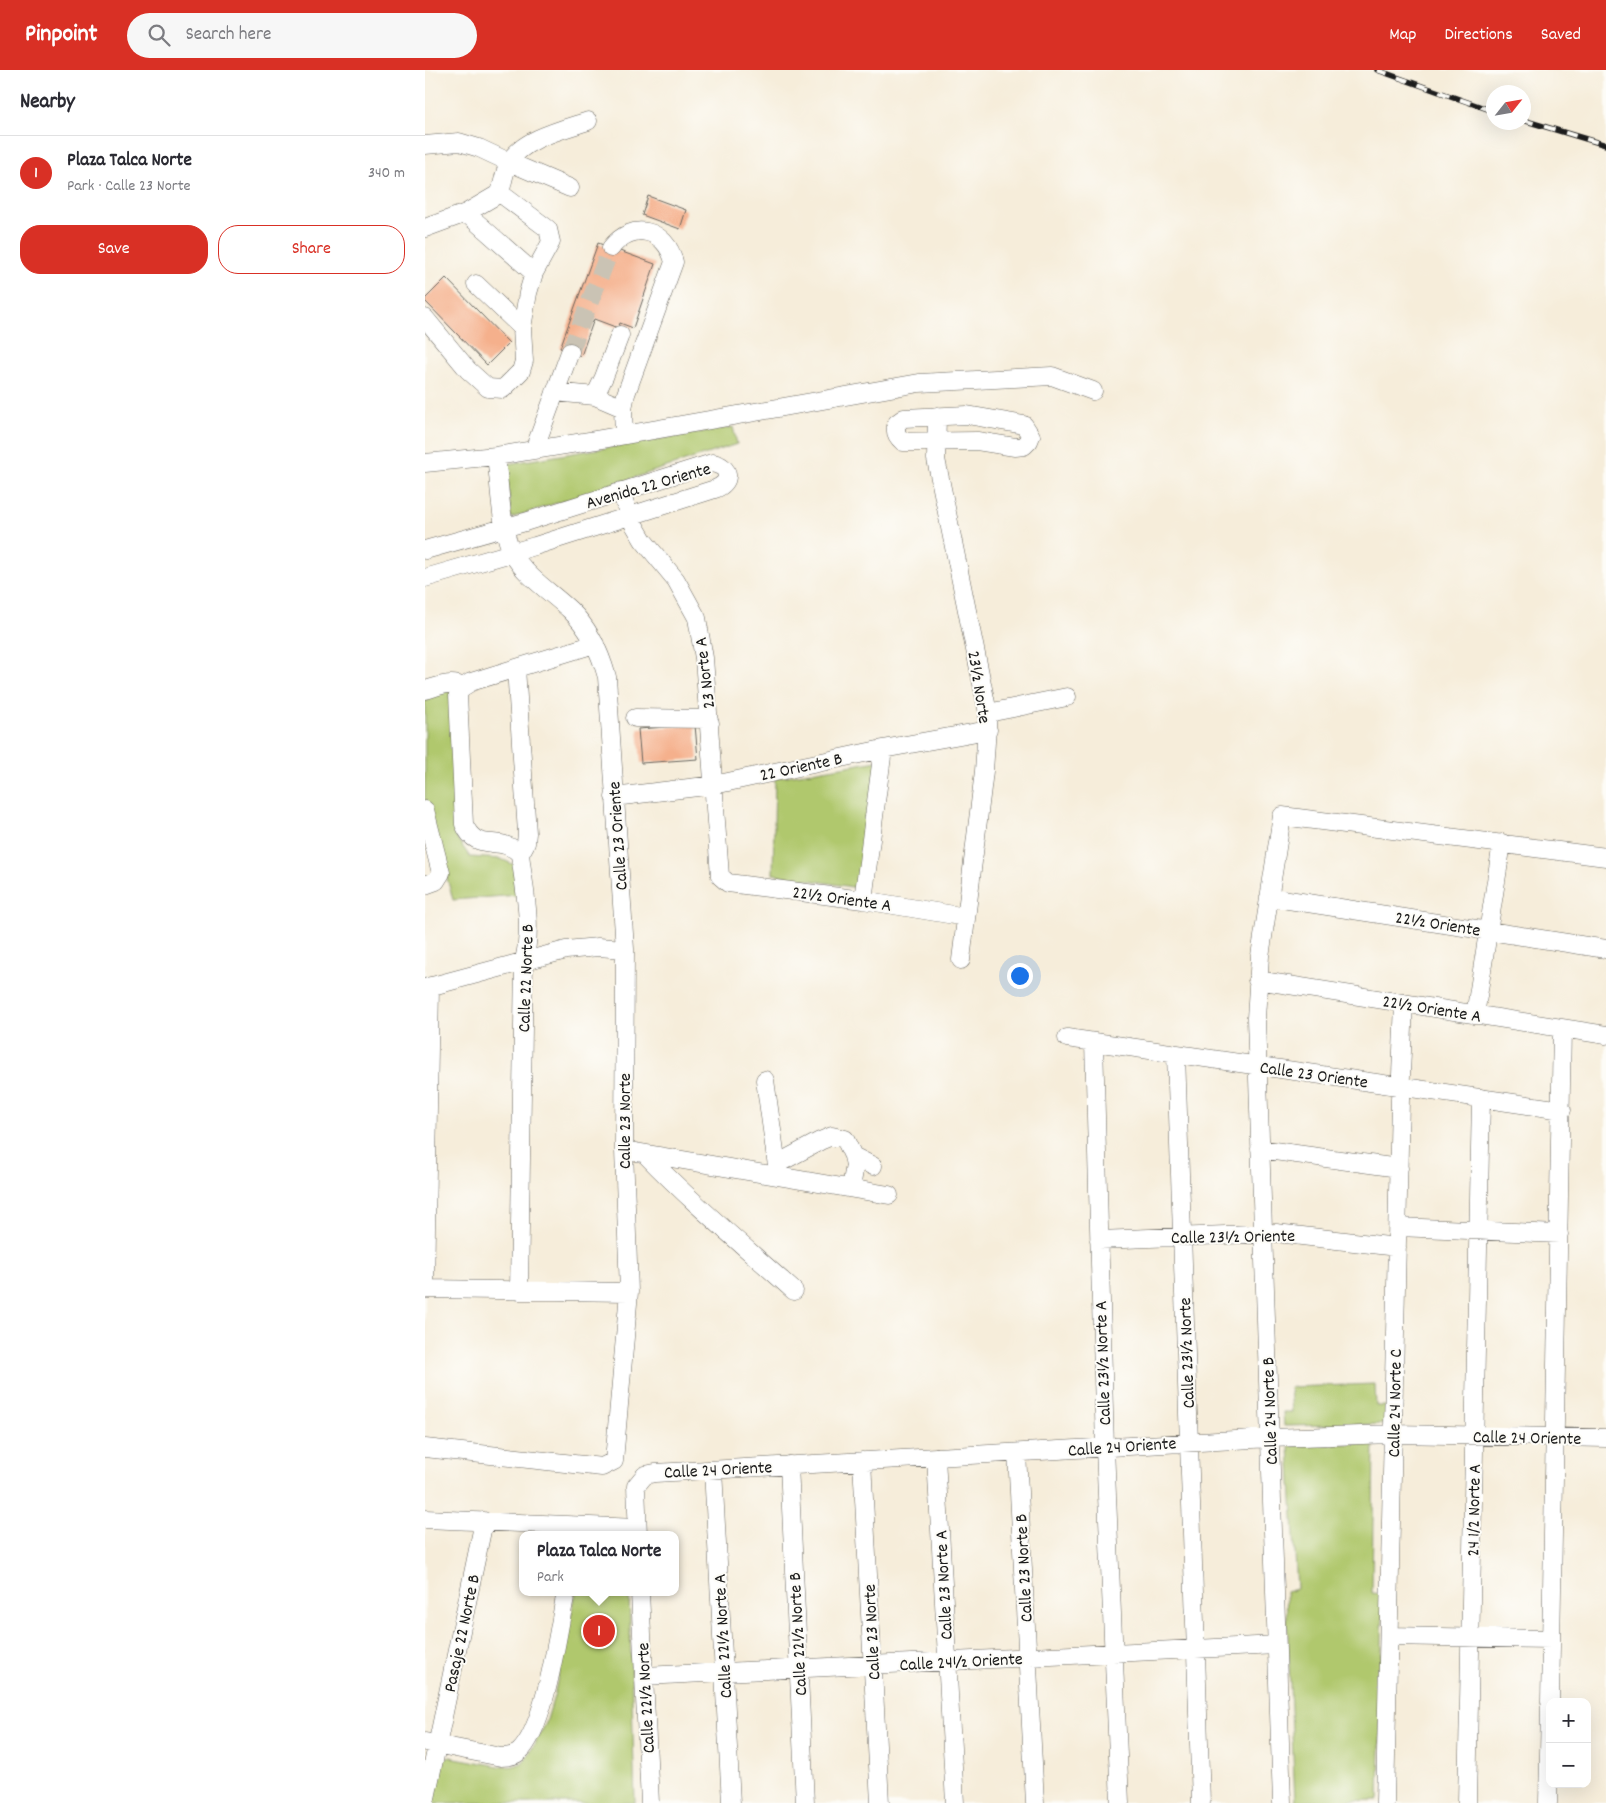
<!DOCTYPE html>
<html lang="en">
<head>
<meta charset="utf-8">
<style>
	body { margin:0; font-family:Dekko,sans-serif; background:#f7f7f7; color:#2b2b33 }
	.controls { position:absolute; right:15px; bottom:15px; display:grid; overflow:hidden; border-radius:10px; box-shadow:0 5px 20px #0002 }
	.controls button { width:45px; height:45px; display:grid; place-items:center; padding:0; border:0; border-bottom:1px solid #e1e1e2; background:#fff; color:#2b2b33; font:25px sans-serif }
	.compass { position:absolute; left:1061px; top:15px; width:45px; height:45px; border-radius:50%; background:#fff; box-shadow:0 5px 20px #0002; rotate:59deg }
	.you { position:absolute; left:594px; top:905px; width:18px; height:18px; margin:-12px; border:4px solid #fff; border-radius:50%; background:#1a73e8; box-shadow:0 0 0 8px #1a73e833 }
	.badge { display:grid; place-items:center; width:32px; height:32px; border-radius:50%; background:#d93025; color:#fff; font-size:16px; font-weight:700 }
	.pin { position:absolute; translate:-50% -50%; border:2px solid #fff; box-shadow:0 1px 5px #0006 }
	.popup { position:absolute; left:94px; top:1461px; width:160px; height:65px; box-sizing:border-box; display:grid; place-content:center; border-radius:10px; background:#fff; filter:drop-shadow(0 1px 4px #0005); font-size:16px; white-space:nowrap; color:#7c7c81 }
	.popup b { font-size:19px; color:#2b2b33 }
	.popup::after { content:''; position:absolute; left:50%; top:100%; margin-left:-10px; border:10px solid transparent; border-top-color:#fff }
	.list { margin:0; padding:0; list-style:none }
	h2 { display:flex; justify-content:space-between; align-items:center; height:65px; margin:0; padding:0 20px; font-size:21px }
	h2 small { font-size:16px; font-weight:400; color:#7c7c81 }
	.list li { display:grid; grid-template-columns:32px 1fr auto; gap:15px; align-items:center; box-sizing:border-box; height:75px; padding:0 20px; border-top:1px solid #e1e1e2 }
	.list b { display:block; font-size:19px; white-space:nowrap }
	.list p { margin:0; font-size:16px; white-space:nowrap; color:#7c7c81 }
	.list em { font-size:16px; font-style:normal; color:#7c7c81 }
	.actions { display:flex; gap:10px; padding:15px 20px }
	.actions a { flex:1; padding:11px 0; border:1px solid #d93025; border-radius:20px; text-align:center; font-size:18px; color:#d93025 }
	.actions .main { background:#d93025; color:#fff }
	.icon { flex:none; width:28px; height:28px; fill:none; stroke:currentColor; stroke-width:2; stroke-linecap:round; stroke-linejoin:round }
	.map { position:relative; flex:none; width:1181px; height:1733px; overflow:hidden }
	header { display:flex; align-items:center; gap:30px; box-sizing:border-box; height:70px; padding:0 25px; background:#d93025; color:#fff }
	header strong { font-size:24px }
	nav { display:flex; gap:28px; margin-inline-start:auto; font-size:18px }
	.search { width:350px; height:45px; background:#f7f7f7; display:flex; align-items:center; gap:12px; box-sizing:border-box; padding:0 18px; border-radius:28px; color:#7c7c81; font-size:19px }
	main { display:flex }
	aside { flex:1; background:#fff }
	.map>svg:first-child { display:block }
	.green { fill:#b0c86d; stroke:#667244 }
	.building { fill:#f5b08c }
	.lines { fill:none; stroke-linecap:round; stroke-linejoin:round }
	.minor-tunnel { stroke:#cac3b4; stroke-width:18; stroke-dasharray:18 9; stroke-linecap:butt }
	.minor-casing { stroke:#68655e; stroke-width:19 }
	.minor { stroke:#fff; stroke-width:18 }
	.rail-casing { stroke:#1c1c1c; stroke-width:5.5 }
	.rail { stroke:#fdfcf7; stroke-width:4; stroke-dasharray:11; stroke-linecap:butt }
	.labels { text-anchor:middle; stroke-width:4; stroke-linejoin:round; paint-order:stroke }
	.street-label { font-size:18px; fill:#1c1c1c; stroke:#fdfcf7 }
</style>
</head>
<body>
<header>
<strong>Pinpoint</strong>
<div class="search"><svg class="icon" aria-label="search" viewBox="0 0 24 24"><circle cx="10" cy="10" r="6"/><path d="M15 15l6 6"/></svg>Search here</div>
<nav><a>Map</a><a>Directions</a><a>Saved</a></nav>
</header>
<main>
<aside>
<h2>Nearby<small></small></h2>
<ul class="list">
<li><span class="badge">1</span><div><b>Plaza Talca Norte</b><p>Park · Calle 23 Norte</p></div><em>340 m</em></li>
</ul>
<div class="actions"><a class="main">Save</a><a>Share</a></div>
</aside>
<div class="map">
<svg width="1181" height="1733" viewBox="0 0 1181 1733">
	<rect width="100%" height="100%" fill="#fdfcf7"/>
	<filter id="ink" filterUnits="userSpaceOnUse"><feTurbulence type="fractalNoise" baseFrequency=".02" numOctaves="2"/><feDisplacementMap in="SourceGraphic" scale="10" xChannelSelector="R" yChannelSelector="G"/><feConvolveMatrix kernelMatrix="1 2 1 2 8 2 1 2 1" color-interpolation-filters="sRGB"/></filter>
	<filter id="wash" filterUnits="userSpaceOnUse"><feTurbulence type="fractalNoise" baseFrequency=".0096" numOctaves="4" result="noise"/><feDisplacementMap in="SourceGraphic" scale="20" xChannelSelector="R" yChannelSelector="G"/><feGaussianBlur stdDeviation="1.12" result="paint"/><feColorMatrix in="noise" values="0 0 0 0 0 0 0 0 0 0 0 0 0 0 0 0 0 1.4 0 .05"/><feComposite in="paint" operator="in"/></filter>
	<g filter="url(#wash)">
		<rect width="100%" height="100%" fill="#f6edda"/>
		<path class="green" d="M308 357 312 374 86 448 81 394Z
			M25 620 31 767 45 787 76 789 92 796 93 825 28 830 0 728V628Z
			M453 691 433 818 348 804 350 708Z
			M950 1314 951 1336H961V1354L859 1356 858 1342H867L865 1317Z
			M949 1373 947 1523 958 1524 954 1730 870 1732 861 1522 872 1519 864 1376Z
			M151 1522H204L210 1733H7L17 1691 25 1687 79 1697 89 1696 97 1693 104 1684 121 1653 129 1626Z"/>
		<g id="blocks">
			<path class="building" d="M223 126 261 140 255 159 217 145Z
				M173 173 230 194 208 258 195 253 193 258 169 249 156 286 135 278Z
				M21 208 84 273 62 295 0 231V229Z
				M270 655 273 689 216 693 213 659Z"/>
		</g>
	</g>
	<g filter="url(#ink)">
		<use href="#blocks" fill-opacity="0" stroke="#68655e" stroke-width="1"/>
		<g class="lines">
			<path class="minor-tunnel" d="M145 282 186 178"/>
			<g class="minor-casing">
				<path id="minor" d="M0 75 34 72 54 78 84 92 145 118
					M75 123 123 159 126 172 109 203 103 223 97 258
					M41 143 75 123C78 113 79 102 84 93 96 69 139 59 163 51
					M0 158 41 143 109 203
					M186 178C207 150 241 159 249 192L201 324 198 338 199 365
					M0 248 43 300 63 318 78 319 96 301 99 291 97 258 51 214
					M130 322 170 326 179 307 195 265
					M170 326 198 338
					M542 345 599 355 606 366 604 371 599 376 590 377 552 371 478 372C472 367 469 361 472 353L479 348Z
					M512 346 511 389 563 643 559 701 536 890
					M109 380 145 282
					M0 393 71 386 177 369 494 313 627 306 668 321
					M196 421 204 446 218 470 251 510 272 548 279 588 295 806 303 813 438 830 541 847
					M0 480 100 452 287 393C306 396 307 413 290 419L110 476 0 508
					M91 598 102 763 101 773 95 784C99 818 108 856 99 890L94 1221
					M0 620C12 617 26 610 38 617
					M563 643 642 627
					M210 648 282 649 285 653
					M189 727 289 715 458 679 563 660
					M0 740 16 803 11 811 0 815
					M95 784C74 763 52 785 39 754L33 624 38 617 46 612 170 574
					M844 827 1181 879
					M438 830 458 679
					M832 910 1181 965
					M0 918 141 880 173 877 200 879
					M1050 945 1077 773
					M642 968 1137 1040
					M669 972 680 1378 695 1733
					M751 984 776 1733
					M340 1010 353 1103
					M835 1079 974 1098
					M199 1080 464 1125
					M220 1084C267 1133 319 1176 369 1221
					M352 1094 395 1071 407 1066 420 1069 428 1086 448 1096
					M426 1118 430 1095 428 1086
					M973 1157 1134 1164
					M674 1170 851 1163 972 1177
					M0 1219 5 916
					M0 1219 204 1222
					M0 1378 177 1397 189 1391 204 1222 199 1080 200 879 182 607C175 582 164 558 145 540 126 522 101 507 88 484 75 460 75 413 71 386
					M592 1383 610 1733
					M511 1387 530 1733
					M437 1391 455 1733
					M364 1395 380 1733
					M288 1400 306 1733
					M0 1449 212 1458
					M213 1465 211 1416 220 1405 230 1403 845 1368 968 1364 1181 1368
					M215 1522 225 1733
					M964 1566 1126 1569
					M219 1606 852 1575
					M1125 1632 1137 958
					M0 1672 76 1687C83 1687 89 1686 94 1682 121 1657 133 1560 141 1522
					M0 1733 59 1451
					M857 1733 831 948 835 886 857 746 1181 787
					M960 1733 975 1029 979 933
					M1042 1733 1056 1028
					M1123 1733 1125 1636"/>
			</g>
			<use href="#minor" class="minor"/>
			<g class="rail-casing">
				<path id="rail" d="M952 0 1068 41
					M1098 50 1181 75"/>
			</g>
			<use href="#rail" class="rail"/>
		</g>
	</g>
	<g class="labels">
		<g class="street-label">
			<text transform="translate(223 415) rotate(-16)" y="6">Avenida 22 Oriente</text>
			<text transform="translate(279 603) rotate(-97)" y="6">23 Norte A</text>
			<text transform="translate(555 617) rotate(81)" y="6">23½ Norte</text>
			<text transform="translate(376 696) rotate(-12)" y="6">22 Oriente B</text>
			<text transform="translate(192 766) rotate(-94)" y="6">Calle 23 Oriente</text>
			<text transform="translate(417 828) rotate(8)" y="6">22½ Oriente A</text>
			<text transform="translate(1013 853) rotate(9)" y="6">22½ Oriente</text>
			<text transform="translate(100 908) rotate(-88)" y="6">Calle 22 Norte B</text>
			<text transform="translate(1007 938) rotate(9)" y="6">22½ Oriente A</text>
			<text transform="translate(889 1004) rotate(8)" y="6">Calle 23 Oriente</text>
			<text transform="translate(199 1051) rotate(-90)" y="6">Calle 23 Norte</text>
			<text transform="translate(808 1166) rotate(-1)" y="6">Calle 23½ Oriente</text>
			<text transform="translate(761 1283) rotate(-92)" y="6">Calle 23½ Norte</text>
			<text transform="translate(677 1293) rotate(-92)" y="6">Calle 23½ Norte A</text>
			<text transform="translate(969 1333) rotate(-89)" y="6">Calle 24 Norte C</text>
			<text transform="translate(844 1341) rotate(-92)" y="6">Calle 24 Norte B</text>
			<text transform="translate(1102 1367) rotate(1)" y="6">Calle 24 Oriente</text>
			<text transform="translate(697 1376) rotate(-4)" y="6">Calle 24 Oriente</text>
			<text transform="translate(293 1399) rotate(-3)" y="6">Calle 24 Oriente</text>
			<text transform="translate(1048 1440) rotate(-89)" y="6">24 1/2 Norte A</text>
			<text transform="translate(598 1498) rotate(-93)" y="6">Calle 23 Norte B</text>
			<text transform="translate(518 1515) rotate(-93)" y="6">Calle 23 Norte A</text>
			<text transform="translate(446 1562) rotate(-93)" y="6">Calle 23 Norte</text>
			<text transform="translate(36 1563) rotate(-78)" y="6">Pasaje 22 Norte B</text>
			<text transform="translate(372 1564) rotate(-93)" y="6">Calle 22½ Norte B</text>
			<text transform="translate(297 1566) rotate(-93)" y="6">Calle 22½ Norte A</text>
			<text transform="translate(536 1591) rotate(-3)" y="6">Calle 24½ Oriente</text>
			<text transform="translate(220 1628) rotate(-93)" y="6">Calle 22½ Norte</text>
		</g>
	</g>
</svg>
<div class="controls">
<button>+</button>
<button>−</button>
</div>
<svg class="compass" viewBox="-18 -18 36 36"><path d="M0-13l5 13h-10z" fill="#e53935"/><path d="M0 13l5-13h-10z" fill="#7c7c81"/></svg>
<div class="you"></div>
<div class="pin badge" style="left:174px;top:1561px">1</div>
<div class="popup"><b>Plaza Talca Norte</b>Park</div>
</div>
</main>
</body>
</html>
